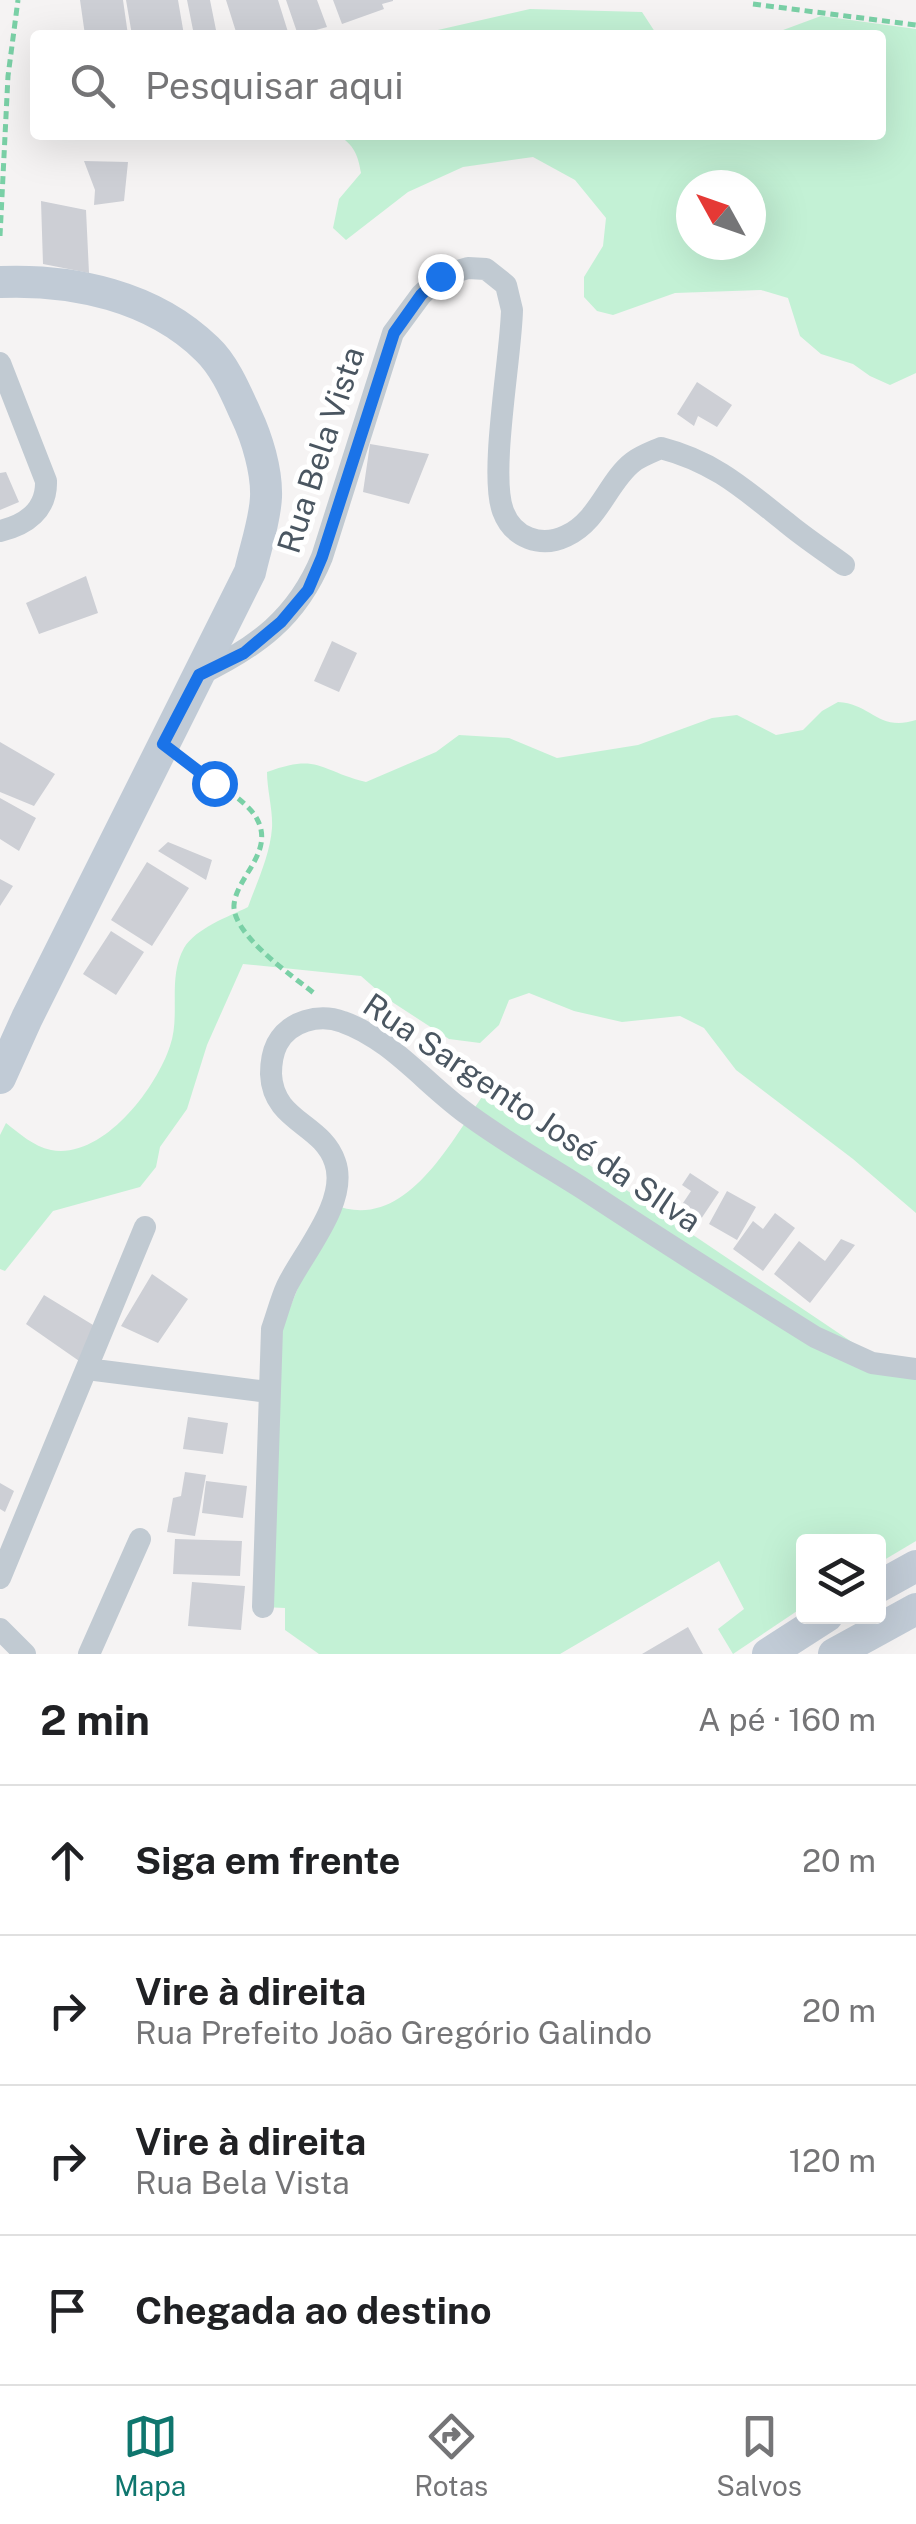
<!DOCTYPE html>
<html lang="pt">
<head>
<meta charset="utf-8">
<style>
	body { margin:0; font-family:"Public Sans",sans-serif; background:#f6f6f6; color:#202124 }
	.controls { position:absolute; right:30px; bottom:30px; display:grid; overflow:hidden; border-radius:10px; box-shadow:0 10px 40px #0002 }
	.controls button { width:90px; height:90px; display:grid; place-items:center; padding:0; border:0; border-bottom:2px solid #e0e0e0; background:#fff; color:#202124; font:50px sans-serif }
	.compass { position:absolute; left:676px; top:170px; width:90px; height:90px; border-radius:50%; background:#fff; box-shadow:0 10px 40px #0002; rotate:310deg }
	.stop { position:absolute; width:30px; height:30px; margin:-22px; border:8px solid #1a73e8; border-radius:50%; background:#fff }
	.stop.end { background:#1a73e8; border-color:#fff; box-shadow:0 2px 10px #0008 }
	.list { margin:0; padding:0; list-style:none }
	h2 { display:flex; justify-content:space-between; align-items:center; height:130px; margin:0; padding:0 40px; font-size:42px }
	h2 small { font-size:32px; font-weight:400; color:#757577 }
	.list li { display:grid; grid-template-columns:65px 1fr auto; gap:30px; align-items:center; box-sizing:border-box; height:150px; padding:0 40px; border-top:2px solid #e0e0e0 }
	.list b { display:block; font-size:38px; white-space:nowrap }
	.list p { margin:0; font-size:32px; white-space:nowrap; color:#757577 }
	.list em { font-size:32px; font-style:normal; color:#757577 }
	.icon { flex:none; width:55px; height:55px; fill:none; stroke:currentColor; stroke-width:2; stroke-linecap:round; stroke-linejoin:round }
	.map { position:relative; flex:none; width:916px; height:1654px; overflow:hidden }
	.search { position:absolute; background:#fff; box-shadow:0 10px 40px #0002; left:30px; right:30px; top:30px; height:110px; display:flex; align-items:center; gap:25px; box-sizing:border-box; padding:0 35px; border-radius:10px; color:#757577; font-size:38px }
	.sheet { height:730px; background:#fff }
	nav { display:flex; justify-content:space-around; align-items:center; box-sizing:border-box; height:140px; border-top:2px solid #e0e0e0; background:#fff; font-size:28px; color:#757577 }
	nav a { display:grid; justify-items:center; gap:5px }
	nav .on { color:#0f766e }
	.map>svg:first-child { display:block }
	.green { fill:#c3f1d5; fill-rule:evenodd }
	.building { fill:#cdcfd5 }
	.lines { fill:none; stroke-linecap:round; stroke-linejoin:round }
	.path { stroke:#7ad0a6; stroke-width:5; stroke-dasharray:8 5; stroke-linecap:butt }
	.street { stroke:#c1cad2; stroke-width:22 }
	.secondary { stroke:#c1cbd6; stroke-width:32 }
	.route { stroke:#1a73e8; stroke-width:12 }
	.labels { text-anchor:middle; stroke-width:10; stroke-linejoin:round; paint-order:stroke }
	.street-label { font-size:32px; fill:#4a5661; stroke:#fff }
</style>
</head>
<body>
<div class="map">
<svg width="916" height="1654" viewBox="0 0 916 1654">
	<rect width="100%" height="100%" fill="#f5f3f3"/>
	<path class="green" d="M530 9 642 12 657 35H416Z
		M821 16 916 29V373L890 385 870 376 853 364 821 354 800 336 788 298 761 290 675 293 613 315 597 311 584 297V277L603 246 606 218 575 180 533 157 463 167 408 192 346 240 333 228 339 199 361 173C358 155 354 144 337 135H881V35H724L736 30 775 33ZM691 185H751V245H691Z
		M838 702C872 704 878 732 916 720V1213L853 1159 736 1070 704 1028 680 1016 622 1022 574 1011 529 993 509 1000 499 1025 480 1043 449 1039 386 998 361 976 243 964 207 1045 187 1109 160 1147 156 1167 140 1187 53 1211 5 1271 0 1269V1135L6 1123C20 1134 33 1146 51 1150 102 1160 156 1089 170 1046 181 1015 167 979 184 948 196 928 228 917 248 907 257 882 270 855 272 828 273 810 267 790 267 772 319 753 318 770 366 782L436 752 459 735 509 738 557 758 638 745 712 718 737 715 776 735 803 730 822 711Z
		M484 1094 886 1365 916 1369V1541L879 1563 878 1542H804L803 1607 733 1654 718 1629 744 1609 719 1561 560 1654H319L285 1630V1608L263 1607 270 1357 332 1204C404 1235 450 1143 484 1094Z"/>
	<path class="building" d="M80 0H123L128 35H85Z
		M126 0H178L184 35H132Z
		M187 0H210L217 35H194Z
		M226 0H278L288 32 237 35Z
		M286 0H317L327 27 298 35Z
		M333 0H393V1L382 4 384 9 342 24Z
		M84 161 128 162 124 201 94 205 95 190Z
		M41 201 86 210 89 273 43 264Z
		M697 382 732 405 717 427 698 416 694 426 677 414Z
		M370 444 429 454 409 504 363 492Z
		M6 472 19 502 0 510V473Z
		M86 576 98 613 39 634 26 603Z
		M332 641 357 653 339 692 314 681Z
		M0 742 55 774 34 806 0 792Z
		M0 798 36 818 19 851 0 839Z
		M168 842 212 860 206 880 158 851Z
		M147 862 189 888 152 946 111 920Z
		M0 879 13 886 0 906Z
		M111 931 144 952 116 995 83 974Z
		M690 1173 719 1192 699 1222 679 1209 691 1191 682 1185Z
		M727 1191 756 1207 737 1240 709 1224Z
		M775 1213 795 1228 763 1271 733 1249 753 1221 763 1229Z
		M841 1239 855 1245 810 1303 774 1274 799 1241 825 1261Z
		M152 1274 188 1299 158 1343 121 1326Z
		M44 1295 98 1328 82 1363 26 1324Z
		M188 1417 228 1423 223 1454 183 1449Z
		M185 1472 206 1475 195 1536 167 1532 173 1498 181 1496Z
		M206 1481 247 1486 243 1518 202 1513Z
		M0 1483 14 1491 5 1512 0 1509Z
		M175 1539 242 1541 240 1576 173 1574Z
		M192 1582 245 1586 241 1630 188 1626Z
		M688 1627 703 1654H642Z"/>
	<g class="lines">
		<path class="path" d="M753 4 916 25
			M0 236 8 76 18 0
			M185 761C204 776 247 799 257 819 275 852 236 877 234 905 232 935 294 977 315 994"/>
		<path class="street" d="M0 363 46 481C47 510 26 525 0 531
			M199 675C257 647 297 618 322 557L393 333 421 295 441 276 468 268 486 269 506 285 512 310C511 357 489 474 503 511 513 538 541 548 566 536 599 521 608 481 633 462 641 456 652 452 661 448 715 462 744 489 787 523 805 538 825 551 844 565
			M87 1369 268 1392
			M0 1578 145 1227
			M263 1607 272 1329C277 1315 281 1299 287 1286 303 1253 349 1201 335 1162 322 1123 273 1122 271 1074 271 1065 273 1052 277 1044 289 1021 319 1013 343 1022 392 1039 428 1087 470 1116 507 1143 547 1166 585 1190 661 1240 738 1289 815 1337L872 1363 916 1369
			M0 1629 25 1654
			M89 1654 140 1539"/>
		<path class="secondary" d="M0 282C73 279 153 296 207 349 225 366 236 393 246 415 257 438 267 471 266 497 265 521 255 549 250 572L27 1018 0 1078
			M878 1587 916 1566
			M768 1654 827 1616
			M834 1654 916 1609"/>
	</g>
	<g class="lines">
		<path class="route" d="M214 783 163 744 199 675 244 653 281 622 308 590 322 557 394 333 421 295 440 276"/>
	</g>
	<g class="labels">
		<g class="street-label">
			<text transform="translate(321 450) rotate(-72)" y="11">Rua Bela Vista</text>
			<text transform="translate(532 1113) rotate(34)" y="11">Rua Sargento José da SIlva</text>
		</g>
	</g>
</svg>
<div class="controls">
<button><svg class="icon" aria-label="layers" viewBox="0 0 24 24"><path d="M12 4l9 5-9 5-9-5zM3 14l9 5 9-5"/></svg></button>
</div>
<svg class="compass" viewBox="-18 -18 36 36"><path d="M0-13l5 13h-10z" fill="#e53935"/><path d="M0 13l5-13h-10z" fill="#757577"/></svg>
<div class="stop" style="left:214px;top:783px"></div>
<div class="stop end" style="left:440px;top:276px"></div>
<div class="search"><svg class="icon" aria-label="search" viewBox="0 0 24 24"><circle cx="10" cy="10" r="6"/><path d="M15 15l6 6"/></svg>Pesquisar aqui</div>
</div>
<section class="sheet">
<h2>2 min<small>A pé · 160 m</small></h2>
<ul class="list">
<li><svg class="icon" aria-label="ahead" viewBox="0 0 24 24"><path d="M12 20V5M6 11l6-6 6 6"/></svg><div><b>Siga em frente</b></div><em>20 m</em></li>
<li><svg class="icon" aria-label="right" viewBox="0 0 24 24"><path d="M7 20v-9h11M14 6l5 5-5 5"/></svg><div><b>Vire à direita</b><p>Rua Prefeito João Gregório Galindo</p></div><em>20 m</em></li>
<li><svg class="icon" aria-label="right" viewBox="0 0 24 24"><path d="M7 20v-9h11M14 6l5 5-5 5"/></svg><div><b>Vire à direita</b><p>Rua Bela Vista</p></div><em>120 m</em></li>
<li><svg class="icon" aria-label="arrive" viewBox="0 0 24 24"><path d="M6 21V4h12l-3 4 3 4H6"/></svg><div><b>Chegada ao destino</b></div></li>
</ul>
</section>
<nav>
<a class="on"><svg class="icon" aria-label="map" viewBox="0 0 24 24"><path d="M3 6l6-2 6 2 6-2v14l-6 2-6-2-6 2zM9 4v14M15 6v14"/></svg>Mapa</a>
<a><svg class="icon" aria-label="directions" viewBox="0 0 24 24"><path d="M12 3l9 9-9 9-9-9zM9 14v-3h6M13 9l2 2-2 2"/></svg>Rotas</a>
<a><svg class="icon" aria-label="saved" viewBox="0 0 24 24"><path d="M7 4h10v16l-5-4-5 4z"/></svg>Salvos</a>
</nav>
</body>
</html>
